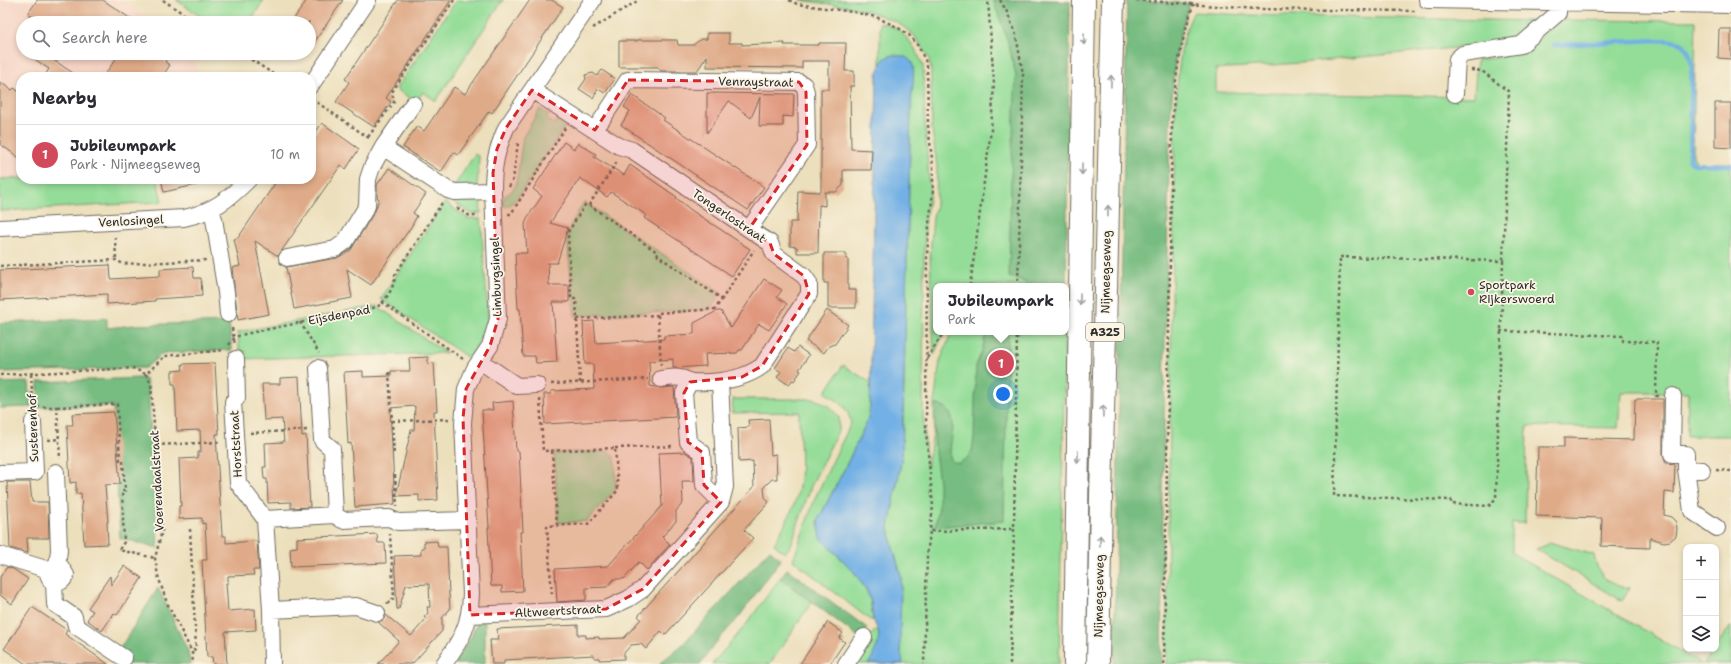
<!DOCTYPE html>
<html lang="en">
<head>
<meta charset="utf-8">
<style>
	body { margin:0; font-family:"Shantell Sans",sans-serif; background:#f7f7f7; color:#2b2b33 }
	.controls { position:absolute; right:12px; bottom:12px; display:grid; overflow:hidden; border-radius:8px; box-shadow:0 2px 6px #0003 }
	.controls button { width:36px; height:36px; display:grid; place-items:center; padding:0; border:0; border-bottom:1px solid #e1e1e2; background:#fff; color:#2b2b33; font:20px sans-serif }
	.you { position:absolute; left:1003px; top:394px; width:14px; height:14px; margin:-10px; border:3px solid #fff; border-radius:50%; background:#1a73e8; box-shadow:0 0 0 6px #1a73e833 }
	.badge { display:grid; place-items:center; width:26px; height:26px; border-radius:50%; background:#d1495b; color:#fff; font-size:13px; font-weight:700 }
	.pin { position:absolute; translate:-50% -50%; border:2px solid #fff; box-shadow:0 1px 4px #0006 }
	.popup { position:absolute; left:933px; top:283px; width:136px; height:52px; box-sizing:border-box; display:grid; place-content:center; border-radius:8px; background:#fff; filter:drop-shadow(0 1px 3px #0005); font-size:13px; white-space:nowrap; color:#7c7c81 }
	.popup b { font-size:15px; color:#2b2b33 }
	.popup::after { content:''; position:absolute; left:50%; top:100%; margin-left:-8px; border:8px solid transparent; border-top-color:#fff }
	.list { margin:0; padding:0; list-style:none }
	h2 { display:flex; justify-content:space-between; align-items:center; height:52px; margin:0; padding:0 16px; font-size:17px }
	h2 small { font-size:13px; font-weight:400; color:#7c7c81 }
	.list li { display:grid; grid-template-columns:26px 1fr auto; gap:12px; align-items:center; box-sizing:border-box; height:60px; padding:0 16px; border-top:1px solid #e1e1e2 }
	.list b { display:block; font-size:15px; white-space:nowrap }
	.list p { margin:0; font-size:13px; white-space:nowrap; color:#7c7c81 }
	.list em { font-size:13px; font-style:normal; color:#7c7c81 }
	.icon { flex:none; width:22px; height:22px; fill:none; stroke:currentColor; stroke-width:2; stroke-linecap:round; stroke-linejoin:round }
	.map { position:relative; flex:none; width:1731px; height:664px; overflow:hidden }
	.search { position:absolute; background:#fff; box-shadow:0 2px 6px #0003; left:16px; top:16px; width:300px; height:44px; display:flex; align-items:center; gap:10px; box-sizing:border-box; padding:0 14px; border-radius:22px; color:#7c7c81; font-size:15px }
	.panel { position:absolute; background:#fff; box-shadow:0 2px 6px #0003; left:16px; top:72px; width:300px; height:112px; border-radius:16px }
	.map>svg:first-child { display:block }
	.built { fill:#f5d2c2 }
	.green { fill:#94dd98; stroke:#608462 }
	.forest { fill:#77bc80; stroke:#517456 }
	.water { fill:#73b0e5; stroke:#4f6e88 }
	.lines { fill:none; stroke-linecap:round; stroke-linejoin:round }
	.stream { stroke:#73b0e5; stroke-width:4.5 }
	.building { fill:#dfaa88 }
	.minor-casing { stroke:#6f6a5e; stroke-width:18 }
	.highway-casing { stroke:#6f6a5e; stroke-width:24 }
	.path { stroke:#6f6a5e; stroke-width:2.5; stroke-dasharray:3 3; stroke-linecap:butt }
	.minor { stroke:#fff; stroke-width:16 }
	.highway { stroke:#fff; stroke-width:22 }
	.oneway { stroke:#a0a0a0 }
	.marked { fill:#d62828; fill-opacity:0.2; stroke:#d62828; stroke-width:3; stroke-dasharray:8 5; stroke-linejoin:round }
	.poi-dot { fill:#d1495b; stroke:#fcf5e5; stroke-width:1.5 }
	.labels { text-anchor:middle; stroke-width:3.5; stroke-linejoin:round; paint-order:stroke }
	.shield { fill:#fcf5e5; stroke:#6a6863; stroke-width:1 }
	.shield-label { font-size:11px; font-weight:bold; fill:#2b2b2b }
	.street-label { font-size:12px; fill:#2b2b2b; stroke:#fcf5e5 }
	.poi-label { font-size:12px; fill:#2b2b2b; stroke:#fcf5e5; text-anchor:start }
</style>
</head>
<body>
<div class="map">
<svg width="1731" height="664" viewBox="0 0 1731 664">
	<rect width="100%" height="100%" fill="#fcf5e5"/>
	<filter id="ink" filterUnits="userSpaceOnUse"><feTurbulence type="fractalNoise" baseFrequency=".025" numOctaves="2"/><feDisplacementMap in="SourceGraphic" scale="8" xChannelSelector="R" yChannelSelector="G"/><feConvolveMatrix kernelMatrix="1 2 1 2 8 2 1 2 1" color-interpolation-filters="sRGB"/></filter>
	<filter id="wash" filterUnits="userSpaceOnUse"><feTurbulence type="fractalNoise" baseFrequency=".012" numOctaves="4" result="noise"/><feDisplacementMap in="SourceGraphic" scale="16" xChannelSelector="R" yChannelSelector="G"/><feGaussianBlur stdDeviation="0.9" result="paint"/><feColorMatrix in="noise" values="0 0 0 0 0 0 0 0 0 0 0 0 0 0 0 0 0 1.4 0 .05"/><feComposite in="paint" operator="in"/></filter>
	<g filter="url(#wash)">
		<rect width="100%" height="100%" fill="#ecdfbc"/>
		<path class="built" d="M0 0H121L154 23H23V53H193L198 77H21V179L0 186Z"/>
		<path class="green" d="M176 0H264L249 23H210Z
			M456 0H503L436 101 423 92 416 102 396 89Z
			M799 0H1058L1057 286H936V332H944L934 355 930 256 933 216 936 206 937 167 932 129 931 70 929 58 914 35 897 22 871 12 851 7Z
			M1194 12 1245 15 1541 21 1515 42 1300 63 1216 69V92L1474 97 1477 60 1520 54 1559 20 1696 21 1693 156 1697 163H1731V436H1687L1688 392H1621L1618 428 1527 426 1525 523H1512V553L1702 664H1166L1175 121C1177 91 1178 38 1194 12Z
			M880 22 898 29 908 39 915 49 923 65 925 126 930 195 926 214 924 256 923 415 927 468 938 405 934 404 940 361 949 339 950 332H1065L1059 664H892L900 617 901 576 892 544 889 527 902 457 911 107 913 67 895 55C888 56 884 58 880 65Z
			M540 109 549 115 546 119 555 124 557 120 566 125 517 199 509 206H502L504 197 512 191 516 185 523 137Z
			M475 154 479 157 477 187 453 188Z
			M21 178V179H157L162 202 0 211V179Z
			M452 198H480L481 213 472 214 450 200Z
			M445 202 467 218 481 219 488 317 487 326 470 359 381 299Z
			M584 202 721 293 709 310 575 316 567 237 570 227Z
			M377 306 446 353 240 359 238 332Z
			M843 365 871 383 870 407 868 419 845 468 818 520C818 544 840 555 854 572 859 577 863 584 866 590 872 599 871 610 873 620H870L793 560 815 498 851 423C849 408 837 399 825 393Z
			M733 399H813C824 402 833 408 839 418V429L811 486 791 545 785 553 774 544C783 528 792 513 797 496 804 473 799 436 799 412L732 413Z
			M608 451 615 457 616 489 587 521 558 523 554 453Z
			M1549 542 1594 555C1598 577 1609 586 1630 588L1622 601 1536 549 1547 545Z
			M780 578 812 602 770 664H712L745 626Z
			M1731 626V664H1703L1714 649H1716V646Z
			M875 630H878C882 641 875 655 869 664H853Z"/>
		<path class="forest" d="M993 0H1047L1070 2 1066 286H1029L1021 280 1009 277 1011 175 1016 76 1008 42Z
			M1127 0 1189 3 1181 34 1175 62 1170 122 1165 338 1161 664H1114Z
			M107 318V328L134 325 229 322 232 350 163 353 145 368 0 372V323Z
			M986 332H1008L1004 521 935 527 939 506V483L935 452 934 404C963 409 950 434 950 455L951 460 954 462 959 463 968 457 972 451 974 438 976 366 982 351Z
			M141 378 146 380 148 387 158 548 120 538 113 406 38 407V382Z
			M29 382 31 407 0 408V383Z
			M770 550 781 559 739 617 718 640 700 664H659L682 645Z
			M787 569 867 628 860 638 780 578Z
			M158 588 188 651 190 664H127L119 650Z
			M478 622H485V664H456L455 662 470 639Z"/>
		<path class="water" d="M895 55C901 56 908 56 912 63 916 70 911 98 911 107L902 457 889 527 892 544 901 576 900 645 903 664H869L878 644 879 633 873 619 871 602 867 591 854 572 821 538 818 520 845 468 868 419 870 407 877 76C879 64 883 56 895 55Z"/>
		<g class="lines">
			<path class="stream" d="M1554 45 1657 40C1678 40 1690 42 1692 66L1690 160 1694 164 1731 165"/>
		</g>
		<g id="blocks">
			<path class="building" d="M37 0H103L137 23H41L28 14Z
				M307 0H343L309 50V21L308 23H291Z
				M398 0H451L386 98 391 102 374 127 336 102 349 82 345 79Z
				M530 0H552L563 7 492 113 489 111 458 155 454 152 441 172 403 147 417 126 424 131 454 87 465 94Z
				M1719 29H1731V59L1718 58Z
				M707 33H729V43H742V45L785 43 784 45H819V43H846L845 71H854V86H850L851 149 872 150 871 170H843V185L836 192H825V206L819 205 818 253H797V247L790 246V222H797L798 191 821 192V89H829V61H802V68L707 67V56L697 71H661L658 67H619V41H637V40H677L678 45H693L701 39H707Z
				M26 53H61L55 61 79 77H44L49 69Z
				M120 53H170L165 62 170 65 162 77H103Z
				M602 70 615 79 605 93 598 89 593 98 579 89 586 79 585 75 593 73 597 76Z
				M0 82 12 90 14 88 21 93V159L0 144Z
				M707 93 794 94 793 117 783 116V126H759L760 97 751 118 729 101 707 133Z
				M632 95 665 118 663 120 764 187 748 210 621 125 630 111 624 107Z
				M1715 103H1731V148L1715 147Z
				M322 123 359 149 346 169 341 165 334 175 278 256 255 241 269 314 238 320 232 268 240 266 234 239 238 238 278 179H311V139Z
				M564 142 574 149 578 143 596 154 594 157 624 175 630 165 677 197 676 198 691 210 750 249 732 276 644 218 646 215 611 192 607 197 580 178 550 223 568 228 557 263H548L549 285H569V302H553L557 362 536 363 535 356H523L520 309H518L515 253H527L525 225 527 218 542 196 533 189Z
				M389 168 426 194 413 213 417 216 411 227 371 285 347 269 352 298 294 309 286 267 337 258 351 250 375 211 379 199 377 197V185Z
				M161 179H200V184L164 192Z
				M824 253H846V259H848V290H856V308H828V283H824Z
				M110 265 111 279 160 276V269L193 267 194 278H201L202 296 155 299V301L107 304V294L0 300V270Z
				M764 279 782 290 777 297 787 304 769 330 759 324 742 350H739L737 353 705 354 706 366 673 368V359L649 361 650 386 662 388 674 387 676 417 545 424 544 394H551V391L594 389 593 364H585L583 322 594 321 596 343 664 339V336L694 334V323L717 311H721L731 328Z
				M827 310 848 325 835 344 828 347 824 353 806 341Z
				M798 347 809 355 799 370 801 371 794 381 792 380 789 385 777 377 781 372 775 368 788 348 794 352Z
				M428 357V364L434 363 437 411H434L438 500 419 501V495L396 496 411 430H414L415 406 390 408 395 504 355 507 351 443 348 444 344 372 363 371V377L391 376V371H410L409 358Z
				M215 363 219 434H216L222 536H226V543L257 541 259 570H253L254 575 228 576V583H226L228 611 255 609 256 630 225 632 227 664H213L212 657H207L202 560H207L205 523 202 524V518L179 519V506H181L179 459 198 458V452H201L200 430 177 431 175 384H172V371L183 370 182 364Z
				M299 377 302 436 306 435 310 507 291 508V502L268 503 267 479H264L263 467H266L265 443 284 442 282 419 264 420 262 384H280V378Z
				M1635 399H1663V454L1666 463 1675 464 1674 493 1665 492 1664 515 1671 517 1676 522 1677 529 1676 536 1670 541 1664 542 1650 538V548L1601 546 1602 518 1536 516 1538 447H1564V438L1634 440Z
				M513 401 516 451H519L523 532H520L523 591 502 592V586H491L488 528H489L482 410H493L492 403Z
				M114 412 120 484 105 485 108 522H107L108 544 84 545 81 493 76 494V482L70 483 67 425H73L72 414Z
				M769 419 771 455 776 454 777 479H772L764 487 765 497 769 502 744 530 753 538 665 635 661 631 646 649 641 644 631 645 624 653V659L599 660V658H594V655L504 660V664H492L490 640H498L497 629 578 625V635H586V638L599 637V639L624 638 641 619 638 616 754 487 753 461 739 462 738 428 749 427 748 420Z
				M685 452 693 457 694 481H682L683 503 676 511V521L662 537 670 544 647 570 639 562 624 579H614L607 587 586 588V600L557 602 555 569 608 566 662 506 659 453Z
				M7 482H30L32 502H48L49 538H27L28 553 10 548Z
				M377 534 378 543H385L386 563 291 567 290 548 297 547V538Z
				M437 541 438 547H447L449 594 450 609 442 618V631L412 664H378L399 641 378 622 383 620 386 615 411 636 426 619 424 617 428 613 427 607H430L429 584 406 585 399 609H397L394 556 421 555V548H424V542Z
				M124 566 142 578 117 615 114 613 102 631 87 620 93 611 88 608 110 576 111 585Z
				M7 567 13 569 28 579 12 604 0 595V577Z
				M32 607 67 630 65 634 108 664H26L4 649Z
				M828 622 843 633 839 638 845 642 842 646 830 664H800Z"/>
		</g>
	</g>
	<g filter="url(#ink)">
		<use href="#blocks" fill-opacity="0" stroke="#6f6a5e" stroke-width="1"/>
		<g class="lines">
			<g class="minor-casing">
				<path id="minor" d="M1427 0 1731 5
					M311 85 368 0
					M532 90 619 146 632 150 762 238 770 243 774 254 804 276 809 283V294L762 366C743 380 716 383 692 382 688 382 685 378 680 378 675 377 667 378 661 379
					M1455 94 1457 59 1463 54 1521 45 1558 13V1
					M595 130 628 80 799 82 804 85 806 92 807 145 749 229
					M383 147 448 190 455 192 493 191
					M211 210 214 219 226 292 228 314
					M0 228 184 218C213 212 229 199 249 179
					M287 258 335 249 345 242 367 206 368 179 372 167 383 147 413 104
					M236 359 237 398 233 402 238 483 265 519 335 515 342 520 389 518 398 522 468 520
					M480 361 517 386 537 385
					M318 368 322 440 332 449 335 515
					M690 382 684 393 688 442 702 452 704 485 721 502
					M1673 396 1672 454H1686V469L1692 511 1717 528
					M1686 469 1702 470
					M56 472 59 550 57 566
					M0 473 35 472 33 422
					M265 519 271 610 356 606 377 613
					M0 555 49 570
					M54 583C61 583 63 581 66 575L61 567H53L48 574 51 581 54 583 55 604 74 617 76 626 124 658
					M271 610 272 664
					M470 615 606 609 628 599 643 589 721 502 725 487 720 381
					M444 664C462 638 470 626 471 594L463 423 466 389 475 368 490 346 498 319 493 191C493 166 496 152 506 128L593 0
					M846 664 864 637"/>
			</g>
			<g class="highway-casing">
				<path id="highway" d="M1075 664 1084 0
					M1098 664 1101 496 1113 0"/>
			</g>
			<path class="path" d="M163 0 197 23
				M789 0 797 4 853 12 876 17 897 27 909 35 918 46 927 64 928 125 933 167V191L929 224 927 257 926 431 933 506 927 556 924 664
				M1000 0 1007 12 1016 35 1023 74 1018 286
				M1136 0 1256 9 1417 11
				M593 28 639 0
				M241 53 278 77
				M1471 70 1482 71 1509 92 1503 261
				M312 99 369 138
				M368 137 394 102 392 92 454 0
				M509 187 513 179 518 143
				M589 205 657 252 658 256 722 299 754 250
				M457 208 470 216H479
				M508 214H511L565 128
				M115 237 116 260
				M1340 257 1503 261 1496 498 1489 506 1451 504V500L1334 496Z
				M0 266 116 260 123 264 206 260
				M970 286 991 130 994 84 988 0
				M382 302 463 359
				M658 315 661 365
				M577 319 658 315V313L715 309 722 299
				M300 322 319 353
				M232 328 235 345
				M1500 331 1623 336V341L1657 342 1656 396H1659
				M229 345 235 337 245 334 377 307C386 301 395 286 395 275L442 203
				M927 358 944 332
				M389 372 394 455
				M31 374 33 408
				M146 374 151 384 162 531 155 558 158 576 167 603 192 652 193 664
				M0 375 133 368 146 374 165 356 224 350
				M580 383 576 299H571L568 232 585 205H589L618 160
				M551 384 648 379
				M540 399 543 451 615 448 618 490 588 524 547 526 552 596
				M37 407H57L60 459
				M57 407 117 404 120 462H123L125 491H122L124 542 119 550 155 558
				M392 421 450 419
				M250 433 307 430
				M48 440 59 439
				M156 445 221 442
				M615 448 675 446
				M552 451 557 525
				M1716 470 1731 471
				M395 475 397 506
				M190 529 196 648 192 652
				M931 531 1014 529
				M387 604 394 598 390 534
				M1010 664 1014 529 1017 332
				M1164 664 1172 123C1175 82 1179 43 1194 4"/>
			<use href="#minor" class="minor"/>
			<use href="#highway" class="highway"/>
		</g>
		<defs><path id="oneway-shaft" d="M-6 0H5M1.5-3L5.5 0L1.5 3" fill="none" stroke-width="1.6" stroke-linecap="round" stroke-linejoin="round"/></defs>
		<g class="oneway">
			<use href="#oneway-shaft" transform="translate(1084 39) rotate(91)"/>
			<use href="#oneway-shaft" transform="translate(1111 81) rotate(-89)"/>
			<use href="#oneway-shaft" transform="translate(1082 169) rotate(91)"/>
			<use href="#oneway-shaft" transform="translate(1108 211) rotate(-89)"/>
			<use href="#oneway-shaft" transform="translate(1080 299) rotate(91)"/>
			<use href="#oneway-shaft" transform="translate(1103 411) rotate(-89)"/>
			<use href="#oneway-shaft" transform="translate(1078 457) rotate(91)"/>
			<use href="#oneway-shaft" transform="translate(1100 541) rotate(-89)"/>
		</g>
	</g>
	<path class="marked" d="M628 80 799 82 806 92 807 145 749 229 770 243 774 254 804 276 809 294 762 366 742 377 690 382 684 393 688 442 702 452 704 485 721 502 643 589 606 609 470 615 463 418 466 389 490 346 498 319 493 173 497 149 506 128 532 90 595 130Z"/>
	<circle class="poi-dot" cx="1471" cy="292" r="4"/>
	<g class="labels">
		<rect class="shield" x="1086" y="323" width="38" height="18" rx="3"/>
		<g class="shield-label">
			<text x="1105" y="336">A325</text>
		</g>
		<g class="street-label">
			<text transform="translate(756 82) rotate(1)" y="4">Venraystraat</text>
			<text transform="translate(729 216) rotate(34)" y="4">Tongerlostraat</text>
			<text transform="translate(131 221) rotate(-3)" y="4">Venlosingel</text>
			<text transform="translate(1106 272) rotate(-89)" y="4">Nijmeegseweg</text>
			<text transform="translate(496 277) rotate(-92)" y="4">Limburgsingel</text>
			<text transform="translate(339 315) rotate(-11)" y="4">Eijsdenpad</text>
			<text transform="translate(33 428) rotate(-92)" y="4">Susterenhof</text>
			<text transform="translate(236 444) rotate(-93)" y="4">Horststraat</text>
			<text transform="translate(157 481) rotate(-93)" y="4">Voerendaalstraat</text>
			<text transform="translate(1099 596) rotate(-89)" y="4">Nijmeegseweg</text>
			<text transform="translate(558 611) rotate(-3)" y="4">Altweertstraat</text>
		</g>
		<g class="poi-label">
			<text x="1479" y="289">Sportpark<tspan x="1479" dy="14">Rijkerswoerd</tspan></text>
		</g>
	</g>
</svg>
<div class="controls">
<button>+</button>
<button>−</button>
<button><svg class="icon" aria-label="layers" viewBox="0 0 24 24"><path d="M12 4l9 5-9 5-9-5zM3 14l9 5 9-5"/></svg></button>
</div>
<div class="you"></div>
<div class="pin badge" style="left:1001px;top:363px">1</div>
<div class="popup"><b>Jubileumpark</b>Park</div>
<div class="search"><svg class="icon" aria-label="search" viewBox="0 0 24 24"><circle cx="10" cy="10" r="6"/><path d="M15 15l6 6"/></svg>Search here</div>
<section class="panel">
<h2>Nearby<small></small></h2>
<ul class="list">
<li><span class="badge">1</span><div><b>Jubileumpark</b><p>Park · Nijmeegseweg</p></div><em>10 m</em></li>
</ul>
</section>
</div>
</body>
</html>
